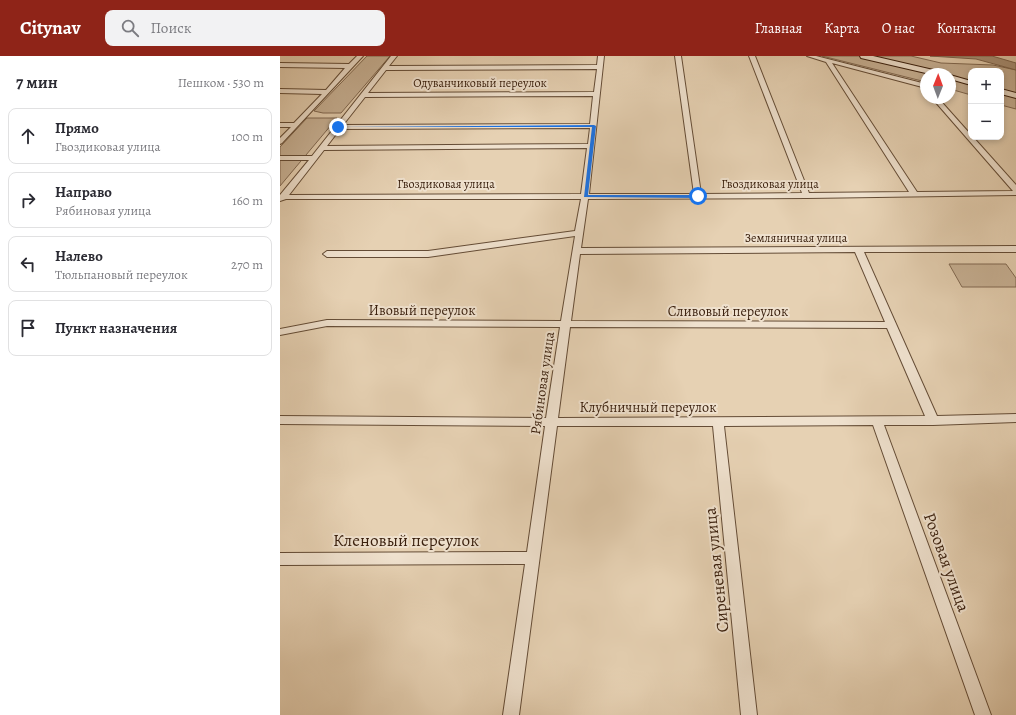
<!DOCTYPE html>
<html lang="ru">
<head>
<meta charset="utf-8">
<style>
	body { margin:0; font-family:Alegreya,serif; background:#f2f2f3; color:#2b2b33 }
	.controls { position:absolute; right:12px; top:12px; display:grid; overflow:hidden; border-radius:8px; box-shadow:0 2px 6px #0003 }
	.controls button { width:36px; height:36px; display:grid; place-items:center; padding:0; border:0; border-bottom:1px solid #e1e1e2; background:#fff; color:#2b2b33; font:20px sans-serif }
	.compass { position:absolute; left:640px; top:12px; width:36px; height:36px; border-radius:50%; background:#fff; box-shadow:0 2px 6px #0003; rotate:1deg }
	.stop { position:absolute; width:12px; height:12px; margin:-9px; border:3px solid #1a73e8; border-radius:50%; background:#fff }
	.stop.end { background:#1a73e8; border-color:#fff; box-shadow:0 1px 4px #0008 }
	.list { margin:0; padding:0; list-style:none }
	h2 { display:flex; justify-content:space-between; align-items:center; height:52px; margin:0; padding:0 16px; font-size:17px }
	h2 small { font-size:13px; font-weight:400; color:#7c7c81 }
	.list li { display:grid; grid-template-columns:26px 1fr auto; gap:12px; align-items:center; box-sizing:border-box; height:56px; margin:0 8px 8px; padding:0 8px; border:1px solid #e1e1e2; border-radius:8px }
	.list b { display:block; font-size:15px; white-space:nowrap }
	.list p { margin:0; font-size:13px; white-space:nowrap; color:#7c7c81 }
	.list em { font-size:13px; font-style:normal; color:#7c7c81 }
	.icon { flex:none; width:22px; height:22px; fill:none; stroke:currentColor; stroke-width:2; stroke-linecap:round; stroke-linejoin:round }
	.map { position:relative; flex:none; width:736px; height:659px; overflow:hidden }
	header { display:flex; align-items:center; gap:24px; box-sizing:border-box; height:56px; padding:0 20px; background:#8f2418; color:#fff }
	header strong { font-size:19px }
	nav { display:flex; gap:22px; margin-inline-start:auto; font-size:14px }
	.search { width:280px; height:36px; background:#f2f2f3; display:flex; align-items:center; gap:10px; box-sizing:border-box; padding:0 14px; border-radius:8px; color:#7c7c81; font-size:15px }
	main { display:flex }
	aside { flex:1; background:#fff }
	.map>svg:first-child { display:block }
	.green { fill:#c9b397; stroke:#816952 }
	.water { fill:#ab947b; stroke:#7d654f }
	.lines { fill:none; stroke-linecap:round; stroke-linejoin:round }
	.street-casing { stroke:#644c36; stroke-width:2 }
	.secondary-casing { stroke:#391f0d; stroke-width:2 }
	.street { fill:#efe1ce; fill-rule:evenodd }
	.secondary { fill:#efe1ce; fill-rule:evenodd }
	.route { fill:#1a73e8 }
	.labels { text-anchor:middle; stroke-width:4; stroke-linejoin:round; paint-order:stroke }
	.far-street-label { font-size:12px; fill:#391f0d; stroke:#efe1ce }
	.street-label { font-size:14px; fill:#391f0d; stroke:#efe1ce }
	.near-street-label { font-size:17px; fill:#391f0d; stroke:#efe1ce }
</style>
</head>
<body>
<header>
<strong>Citynav</strong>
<div class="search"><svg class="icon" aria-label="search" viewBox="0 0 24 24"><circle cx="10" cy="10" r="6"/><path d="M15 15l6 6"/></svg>Поиск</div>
<nav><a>Главная</a><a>Карта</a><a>О нас</a><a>Контакты</a></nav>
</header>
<main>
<aside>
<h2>7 мин<small>Пешком · 530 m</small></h2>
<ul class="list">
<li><svg class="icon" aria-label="ahead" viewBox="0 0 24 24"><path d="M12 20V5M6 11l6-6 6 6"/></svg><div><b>Прямо</b><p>Гвоздиковая улица</p></div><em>100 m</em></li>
<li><svg class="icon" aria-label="right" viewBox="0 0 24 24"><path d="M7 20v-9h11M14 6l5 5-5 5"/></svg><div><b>Направо</b><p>Рябиновая улица</p></div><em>160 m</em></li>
<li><svg class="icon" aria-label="left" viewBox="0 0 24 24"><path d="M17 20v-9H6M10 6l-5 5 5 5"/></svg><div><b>Налево</b><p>Тюльпановый переулок</p></div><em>270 m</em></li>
<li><svg class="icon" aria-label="arrive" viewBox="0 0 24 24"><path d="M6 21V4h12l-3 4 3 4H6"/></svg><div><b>Пункт назначения</b></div></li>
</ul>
</aside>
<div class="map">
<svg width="736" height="659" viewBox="0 0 736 659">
	<rect width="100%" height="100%" fill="#e6d1b3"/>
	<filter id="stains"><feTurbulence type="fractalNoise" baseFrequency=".005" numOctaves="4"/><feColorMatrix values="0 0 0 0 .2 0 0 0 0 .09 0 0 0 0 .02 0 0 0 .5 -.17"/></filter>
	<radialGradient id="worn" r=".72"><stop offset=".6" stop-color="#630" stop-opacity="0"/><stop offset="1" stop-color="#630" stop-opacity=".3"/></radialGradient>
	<path class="green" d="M87 0H110L61 57H43L34 55Z
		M542 0H631L661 7 713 9 736 14V53L721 49V15H691V39L670 33V18H646V26Z
		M27 62H57L0 130V91Z
		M669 208H726L736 222V231H682Z"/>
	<path class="water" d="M650 0H712L736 7V14L696 3Z"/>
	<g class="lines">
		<g class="street-casing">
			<path id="street" d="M77 0H83L2 87 0 88V82L11 71H0V67H14L42 38 0 37V33L46 34 65 12 0 11V7L69 8Z
				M111 0H117L109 10 317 9 318 0H324L309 138H414L395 0H401L421 138 522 137 469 0H475L529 137 629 136 546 6 527 0H536L646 28V32L552 7 637 136 733 135 652 42H658L691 79V81H693L736 129V139L527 142 308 143 301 192 736 190V196H584L657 360 736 358V366L653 369H604L711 659H695L593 369 444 370 477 659H461L433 370H277L239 659H223L245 508 0 509V497L247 496 265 370 0 368V360L266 362 280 271 47 270 0 279V273L47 264 281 265 295 180 148 201H47L43 198 47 195H148L295 175 301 143H6L0 145V139L29 104H0V100H32ZM317 13 314 36 88 37 106 14ZM313 40 310 68 63 69 85 41ZM310 72 308 88 47 90 60 73ZM307 92 301 138 9 139 44 94ZM575 196 605 266 291 265 300 198ZM290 271 607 272 645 360 278 362Z"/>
		</g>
		<g class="secondary-casing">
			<path id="secondary" d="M580 0H593L662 16 663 18H650L581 2Z
				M670 19 691 25V29L670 23Z
				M721 33 736 37V42L721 38Z"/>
		</g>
		<use href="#street" class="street"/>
		<use href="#secondary" class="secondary"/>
	</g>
	<path class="route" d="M314 69 316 70 308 139H418L420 140 418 142 304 141 312 71H56Z"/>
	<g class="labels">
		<g class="far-street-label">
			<text x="200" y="31">Одуванчиковый переулок</text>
			<text x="166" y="132">Гвоздиковая улица</text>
			<text x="490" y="132">Гвоздиковая улица</text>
			<text x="516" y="186">Земляничная улица</text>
		</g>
		<g class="street-label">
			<text x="142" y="259">Ивовый переулок</text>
			<text x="448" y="260">Сливовый переулок</text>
			<text transform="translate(262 327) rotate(-82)" y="5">Рябиновая улица</text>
			<text x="368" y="356">Клубничный переулок</text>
		</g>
		<g class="near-street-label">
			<text x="126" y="490">Кленовый переулок</text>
			<text transform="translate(667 506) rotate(70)" y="6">Розовая улица</text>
			<text transform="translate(436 514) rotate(-96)" y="6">Сиреневая улица</text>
		</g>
	</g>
	<rect width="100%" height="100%" filter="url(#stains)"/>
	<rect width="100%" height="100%" fill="url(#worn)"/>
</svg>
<div class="controls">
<button>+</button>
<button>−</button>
</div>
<svg class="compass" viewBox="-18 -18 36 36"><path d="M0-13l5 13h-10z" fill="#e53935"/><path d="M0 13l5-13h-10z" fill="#7c7c81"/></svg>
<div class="stop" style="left:418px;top:140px"></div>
<div class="stop end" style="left:58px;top:71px"></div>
</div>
</main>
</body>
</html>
